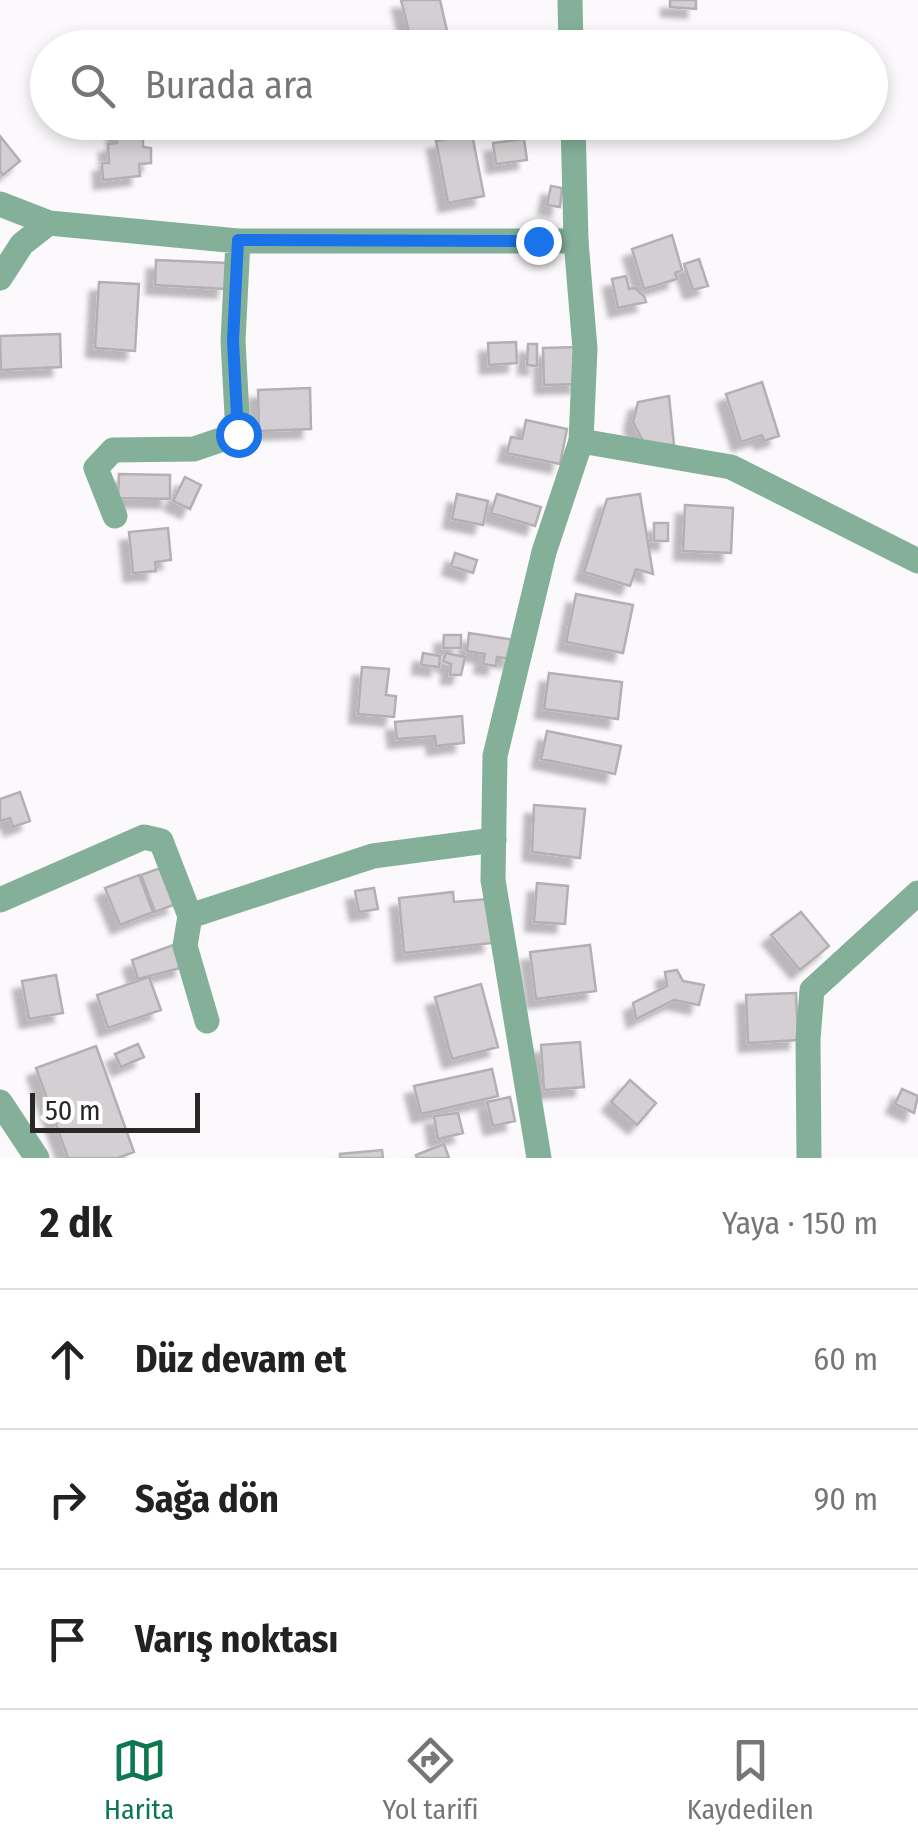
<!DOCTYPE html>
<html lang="tr">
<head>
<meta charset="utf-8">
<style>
	body { margin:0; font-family:"Fira Sans Condensed",sans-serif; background:#f6f6f6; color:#222 }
	.scale { position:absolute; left:30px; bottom:25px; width:170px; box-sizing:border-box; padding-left:10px; border:5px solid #292728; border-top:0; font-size:28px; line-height:35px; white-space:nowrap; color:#292728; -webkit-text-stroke:8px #fff; paint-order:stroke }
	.stop { position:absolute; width:30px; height:30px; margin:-22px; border:8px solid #1a73e8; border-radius:50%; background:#fff }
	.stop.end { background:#1a73e8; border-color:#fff; box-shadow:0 2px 10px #0008 }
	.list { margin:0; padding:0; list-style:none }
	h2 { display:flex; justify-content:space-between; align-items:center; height:130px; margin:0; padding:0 40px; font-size:42px }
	h2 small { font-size:32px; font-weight:400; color:#767676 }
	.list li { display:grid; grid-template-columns:65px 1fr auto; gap:30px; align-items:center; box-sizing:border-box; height:140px; padding:0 40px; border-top:2px solid #e0e0e0 }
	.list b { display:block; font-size:38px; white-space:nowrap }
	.list em { font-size:32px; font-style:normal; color:#767676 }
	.icon { flex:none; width:55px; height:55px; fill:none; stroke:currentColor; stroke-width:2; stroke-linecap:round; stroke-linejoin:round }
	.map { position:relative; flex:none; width:918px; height:1158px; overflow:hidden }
	.search { position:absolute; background:#fff; box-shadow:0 5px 15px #0003; left:30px; right:30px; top:30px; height:110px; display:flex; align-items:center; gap:25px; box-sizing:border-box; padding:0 35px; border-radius:55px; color:#767676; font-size:38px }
	.sheet { height:550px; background:#fff }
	nav { display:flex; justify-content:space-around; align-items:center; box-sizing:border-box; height:140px; border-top:2px solid #e0e0e0; background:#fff; font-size:28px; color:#767676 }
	nav a { display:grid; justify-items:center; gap:5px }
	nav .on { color:#0d7750 }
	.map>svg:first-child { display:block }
	.building { fill:#d3cfd2; stroke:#b3afb2; stroke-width:2.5; filter:url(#shadow) }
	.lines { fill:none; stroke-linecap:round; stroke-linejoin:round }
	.minor { stroke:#84b099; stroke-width:25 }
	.tertiary { stroke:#84b099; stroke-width:25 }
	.route { stroke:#1a73e8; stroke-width:12 }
</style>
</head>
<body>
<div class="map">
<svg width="918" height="1158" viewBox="0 0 918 1158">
	<defs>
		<filter id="shadow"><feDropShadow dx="-9" dy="9" stdDeviation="2.5" flood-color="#0004"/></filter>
	</defs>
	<rect width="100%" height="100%" fill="#fcf9fc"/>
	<path class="building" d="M401 0H440L450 44 413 48Z
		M670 0H696V9L670 7Z
		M116 122H143V147L151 148V163L139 164 140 176 103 180 102 163H109L108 144 117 143Z
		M472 134 484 196 448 203 436 141Z
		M0 136 20 161 3 175 0 171Z
		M524 139 527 160 496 164 493 143Z
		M551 186 562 188 560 207 547 205Z
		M672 235 682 270 675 273 677 279 644 289 632 249Z
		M699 259 708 286 693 290 684 264Z
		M156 260 228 263 226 289 155 285Z
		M626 276 629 289 635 288 644 296 646 302 618 308 612 279Z
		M99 282 139 284 135 351 95 348Z
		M60 334 61 367 1 370 0 336Z
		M516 342 517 363 489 365 488 343Z
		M528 344H537V366L527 365Z
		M579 347V384L544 385 543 348Z
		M762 382 779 436 764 441 762 435 741 442 726 394Z
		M310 388 311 429 259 431 258 390Z
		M669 396 674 445 644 443 633 422 638 402Z
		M526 420 567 429 560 464 507 453 511 437 522 439Z
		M119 474 170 475V499L118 498Z
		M185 477 201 485 190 509 173 501Z
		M457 494 488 501 483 525 452 519Z
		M497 494 541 507 535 526 491 513Z
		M640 494 653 574 636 569 630 586 584 572 607 499Z
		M685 505 733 508 731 553 683 551Z
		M654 523H668V541H654Z
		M168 528 171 560 155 562 156 571 133 573 129 532Z
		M455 553 477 560 473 573 451 566Z
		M576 594 633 605 623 653 566 642Z
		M469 633 515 640 512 659 497 657 496 666 483 664 485 654 467 651Z
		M444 635H461V648H443Z
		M423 653 440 656 439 667 421 665Z
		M446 653 465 657 461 675H450L451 664 443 661Z
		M362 667 389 669 386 695 396 696 394 717 358 714Z
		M549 673 622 682 618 719 544 709Z
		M462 716 464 743 436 746 435 736 397 739 395 722Z
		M547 731 621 746 615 774 541 759Z
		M20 792 30 821 13 827 10 818 0 821V799Z
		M534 805 585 809 580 858 532 852Z
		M163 867 176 904 155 912 141 875Z
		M139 875 153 912 120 925 105 888Z
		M537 883 568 886 565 924 534 922Z
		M374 888 378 909 359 912 355 891Z
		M453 892 454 902 487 899 492 943 404 953 399 898Z
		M801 912 829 946 800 970 771 935Z
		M179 943 184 967 138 979 132 960Z
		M590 945 596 991 536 999 530 952Z
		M677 970 683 981 704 985 699 1005 674 1000 636 1019 633 1003 667 986 665 972Z
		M56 975 63 1013 29 1019 22 981Z
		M149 977 161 1010 108 1028 97 995Z
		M481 984 498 1047 452 1059 435 997Z
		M796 993 798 1040 748 1043 746 995Z
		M580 1042 584 1087 544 1090 541 1045Z
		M138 1044 144 1057 121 1067 115 1054Z
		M96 1046 134 1152 118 1158H68L36 1068Z
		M492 1069 498 1096 421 1114 414 1086Z
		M630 1080 656 1103 637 1125 611 1102Z
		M902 1089 918 1096 914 1113 895 1104Z
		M510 1097 515 1121 493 1126 487 1102Z
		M458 1113 463 1133 438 1139 434 1116Z
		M444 1144 449 1158H417L416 1155Z
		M382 1150 383 1158H340V1154Z"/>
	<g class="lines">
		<path class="minor" d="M0 204 49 223 238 241H576
			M0 278 22 244 49 223
			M581 441 731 467 918 561
			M115 516 96 468 113 450 194 449 238 434 233 341 238 241
			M0 900 144 837 161 841 190 916 185 946 207 1021
			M190 916 373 856 494 840
			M0 1102 37 1158
			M809 1158 808 1039 812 990 918 893"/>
		<path class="tertiary" d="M570 0 571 48
			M539 1158 493 880 495 756 544 552 581 441 585 349 576 241 573 122"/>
	</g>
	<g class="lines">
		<path class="route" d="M238 434 233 341 238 240 538 241"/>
	</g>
</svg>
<div class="scale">50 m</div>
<div class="stop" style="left:238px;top:434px"></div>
<div class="stop end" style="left:538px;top:241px"></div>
<div class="search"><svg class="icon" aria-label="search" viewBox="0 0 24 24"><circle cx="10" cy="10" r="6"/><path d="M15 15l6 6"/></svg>Burada ara</div>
</div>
<section class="sheet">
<h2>2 dk<small>Yaya · 150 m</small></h2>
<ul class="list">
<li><svg class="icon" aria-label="ahead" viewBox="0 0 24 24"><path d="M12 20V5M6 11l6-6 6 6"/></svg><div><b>Düz devam et</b></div><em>60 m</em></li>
<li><svg class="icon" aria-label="right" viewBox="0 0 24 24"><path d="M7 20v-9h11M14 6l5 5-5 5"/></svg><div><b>Sağa dön</b></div><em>90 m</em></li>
<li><svg class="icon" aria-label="arrive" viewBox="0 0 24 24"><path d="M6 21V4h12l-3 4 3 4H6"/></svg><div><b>Varış noktası</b></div></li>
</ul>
</section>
<nav>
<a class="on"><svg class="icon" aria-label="map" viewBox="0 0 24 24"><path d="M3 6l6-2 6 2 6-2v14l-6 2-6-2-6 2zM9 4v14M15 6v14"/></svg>Harita</a>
<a><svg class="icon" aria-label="directions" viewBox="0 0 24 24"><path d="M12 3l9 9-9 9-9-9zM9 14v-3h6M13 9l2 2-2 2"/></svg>Yol tarifi</a>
<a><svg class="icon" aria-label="saved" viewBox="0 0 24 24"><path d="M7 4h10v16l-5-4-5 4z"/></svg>Kaydedilen</a>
</nav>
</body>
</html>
